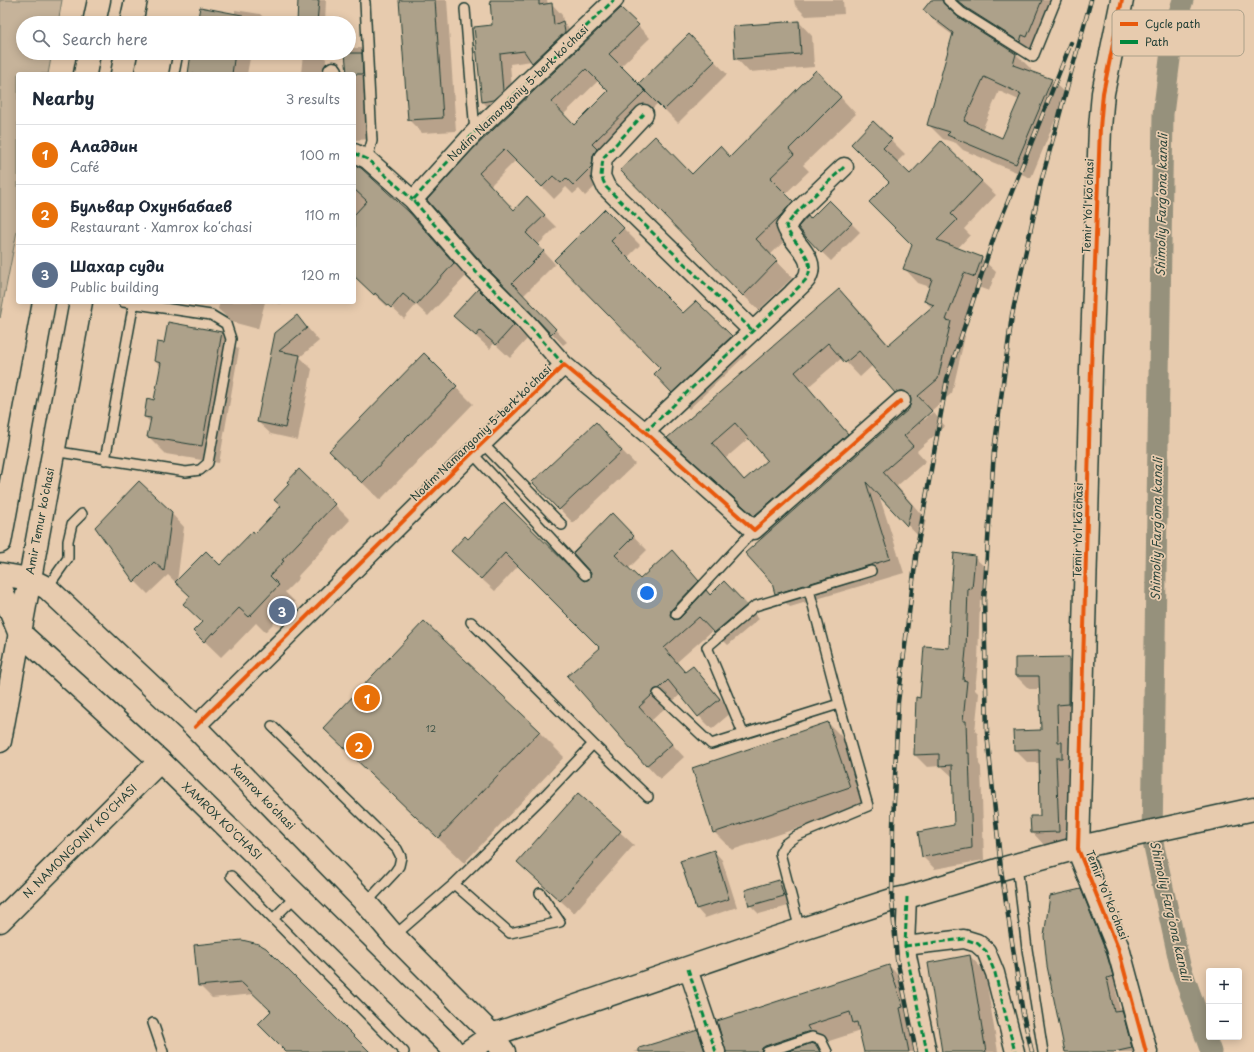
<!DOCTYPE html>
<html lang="en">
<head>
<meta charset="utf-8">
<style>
	body { margin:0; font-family:"Playpen Sans",sans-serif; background:#f2f2f3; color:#1f2937 }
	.controls { position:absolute; right:12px; bottom:12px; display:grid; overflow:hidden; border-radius:4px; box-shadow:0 2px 10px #0003 }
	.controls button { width:36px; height:36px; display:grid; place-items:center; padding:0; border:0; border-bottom:1px solid #e0e1e3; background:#fff; color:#1f2937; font:20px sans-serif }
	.you { position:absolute; left:647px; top:593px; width:14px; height:14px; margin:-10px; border:3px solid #fff; border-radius:50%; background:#1a73e8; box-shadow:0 0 0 6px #1a73e833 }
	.badge { display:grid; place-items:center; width:26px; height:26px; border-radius:50%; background:#0b8043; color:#fff; font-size:13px; font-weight:700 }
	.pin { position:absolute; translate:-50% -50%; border:2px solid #fff; box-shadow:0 1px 4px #0006 }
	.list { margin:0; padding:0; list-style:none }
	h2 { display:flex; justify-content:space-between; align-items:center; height:52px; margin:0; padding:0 16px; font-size:17px }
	h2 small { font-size:13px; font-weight:400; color:#747a83 }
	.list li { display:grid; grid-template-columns:26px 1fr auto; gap:12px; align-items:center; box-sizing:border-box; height:60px; padding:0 16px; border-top:1px solid #e0e1e3 }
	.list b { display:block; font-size:15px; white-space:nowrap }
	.list p { margin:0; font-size:13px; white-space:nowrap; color:#747a83 }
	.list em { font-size:13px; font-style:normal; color:#747a83 }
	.icon { flex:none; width:22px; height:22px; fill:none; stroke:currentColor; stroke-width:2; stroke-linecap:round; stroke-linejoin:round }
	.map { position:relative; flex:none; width:1254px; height:1052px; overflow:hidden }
	.search { position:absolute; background:#fff; box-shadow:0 2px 10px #0003; left:16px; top:16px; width:340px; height:44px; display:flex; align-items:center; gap:10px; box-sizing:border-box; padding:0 14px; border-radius:22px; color:#747a83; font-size:15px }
	.panel { position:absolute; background:#fff; box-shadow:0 2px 10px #0003; left:16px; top:72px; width:340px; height:232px; border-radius:4px }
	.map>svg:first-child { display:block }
	.green { fill:#c6b39a; stroke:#727867 }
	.shadow { fill:#0003; fill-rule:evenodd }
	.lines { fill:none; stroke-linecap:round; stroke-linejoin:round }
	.canal { stroke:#96917c; stroke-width:21 }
	.building { fill:#ada18a; stroke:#1f3d34; fill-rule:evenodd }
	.service-casing { stroke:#1f3d34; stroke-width:12 }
	.minor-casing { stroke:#1f3d34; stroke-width:21 }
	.tertiary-casing { stroke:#1f3d34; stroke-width:25 }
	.secondary-casing { stroke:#1f3d34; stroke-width:25 }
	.primary-casing { stroke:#1f3d34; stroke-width:25 }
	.service { stroke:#e7cbae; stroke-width:9 }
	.minor { stroke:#e7cbae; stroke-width:18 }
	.tertiary { stroke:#e7cbae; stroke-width:22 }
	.secondary { stroke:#e7cbae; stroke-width:22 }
	.primary { stroke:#e7cbae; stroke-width:22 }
	.rail-casing { stroke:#1f3d34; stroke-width:4.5 }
	.rail { stroke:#e7cbae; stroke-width:3; stroke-dasharray:9; stroke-linecap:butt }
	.quiet { stroke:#00873e; stroke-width:3; stroke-dasharray:6 3; stroke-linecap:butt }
	.cycleway-casing { stroke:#e7cbae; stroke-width:6 }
	.cycleway { stroke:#e8590c; stroke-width:4 }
	.labels { text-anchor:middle; stroke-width:3.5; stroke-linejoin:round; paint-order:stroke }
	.number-label { font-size:9px; fill:#42564a }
	.street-label { font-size:11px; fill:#1f3d34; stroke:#e7cbae }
	.water-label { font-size:12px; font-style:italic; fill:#2b453b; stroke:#e7cbae }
	.key { fill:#e7cbae; stroke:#aba089; stroke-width:1 }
	.key-label { font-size:11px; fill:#1f3d34 }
</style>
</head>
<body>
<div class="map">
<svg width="1254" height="1052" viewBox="0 0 1254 1052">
	<rect width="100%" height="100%" fill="#e7cbae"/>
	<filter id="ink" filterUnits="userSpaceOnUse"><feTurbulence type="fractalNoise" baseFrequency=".025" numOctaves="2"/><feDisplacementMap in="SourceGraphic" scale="8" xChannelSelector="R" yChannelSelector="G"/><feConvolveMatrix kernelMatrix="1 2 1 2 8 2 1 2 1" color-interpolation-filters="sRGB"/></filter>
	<g filter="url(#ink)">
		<path class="green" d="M0 0H62L58 23H23V53H52L48 74H18V226L0 318Z"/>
		<path class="shadow" d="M297 0H326L325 23H298L299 0Z
			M400 0H447L456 131 422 133 409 120Z
			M491 0H547L548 5 552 4 562 15 563 22 573 33 543 72 532 61 510 64 513 101 493 112 483 102 493 26Z
			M794 0H843L844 14 806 16 795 5Z
			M932 0H937L957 18 1016 54 1031 69 1030 72 1051 80 1066 94 1031 178 963 150 956 143 943 139 928 124 954 36 939 25 924 10ZM999 91 1019 100 1002 139 982 130Z
			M957 0H1057L1031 52 977 18Z
			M621 9 650 38 620 67 639 85 703 49 727 74 678 123 658 103 603 157V179L585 196 579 189 573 194 566 187 554 199 516 160 490 186 514 211 527 198 556 227 538 245 555 264 523 296 567 342 563 345 428 200ZM599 80 610 91 574 126 563 115Z
			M235 10 260 14 269 23H198L235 14Z
			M799 22 812 36 814 67 749 72 736 58Z
			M349 48H361L369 55 373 139 354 140V74H348L346 53H349Z
			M192 53H251L247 74H189Z
			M303 53H323L321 54 326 59 325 74H301Z
			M831 87 856 114 803 165 809 171 785 194 810 220 829 201 860 232 831 261 806 237 799 227 770 255 792 278 759 310 743 295 692 175 730 158Z
			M873 122 905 154 897 162 910 175 941 143 996 195 964 229 970 235 957 249 981 258 996 272 989 291 978 287 961 332 965 336 952 393 924 417V420L933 412 945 426 917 451 926 461 897 486 926 520 921 539 879 495 904 573 790 607 776 593 911 406 873 365 860 377 842 358 808 387 861 448 769 529 683 452 839 290 853 304 889 345 932 308 925 301 930 287 918 283 904 268 913 245 890 182ZM749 438 769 460 745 481 726 458Z
			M354 166 408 213 466 276 428 316 416 305 404 319 388 304 387 306 354 276Z
			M605 210 640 245 627 258 683 315 696 302 747 354 689 409 655 374 662 368 555 260Z
			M478 290 527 339 510 358 494 343 490 349 468 329Z
			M184 302H198L197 305Z
			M220 302H265L258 329 232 322 218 309Z
			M271 302H282L281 304Z
			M297 316 319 341 300 357 312 369 298 440 271 434 258 422 275 334Z
			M222 333 239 350 219 463 166 454 148 436 151 423 145 417 155 401 161 367 155 361 165 344Z
			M424 355 473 404 380 500 330 451Z
			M609 437 635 464 573 523 534 482Z
			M334 504 350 520 298 576 299 578 285 592 295 602 265 632 256 623 231 649 230 648 221 657 194 631 203 622 191 597 168 575 148 594 135 581 171 513 184 527 177 582 220 566 255 535Z
			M504 504 583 582 590 580 612 514 647 550 628 569 640 580 672 551 711 595 737 596 759 619 728 645 713 630 677 662 686 673 693 668 706 681 732 712 712 729 699 716 681 694 673 701 667 703 665 708 651 721 684 757 660 779 647 765 569 676 601 648 519 565 495 591 466 565 468 540Z
			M974 557 987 569 984 600H980L978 662 975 690 979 694 975 731 978 734 979 764 981 767 984 860 935 869 923 857 955 826 953 777 941 766 927 767 915 755 921 699 950 649Z
			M1069 658 1082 671V717L1070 718 1071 753 1075 771H1069L1071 845 1045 846 1032 832 1041 817 1040 763H1028L1015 750 1042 731 1040 689H1029L1016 676V659Z
			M828 723 846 741 867 805 732 850 714 832Z
			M539 732 564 757 464 863 349 753Z
			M578 794 634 845 574 913 518 862Z
			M714 851 722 860 737 907 705 918 697 909Z
			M779 882 788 890 792 905 759 914 750 905Z
			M1081 891 1089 899 1120 984 1115 986 1120 1011 1130 1019 1139 1052H1071Z
			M195 946 369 1052H287L272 1011 255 994 212 998 199 985Z
			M970 956 985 972 998 1052H943Z
			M889 966 906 983 922 1052H865L860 1031 823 1043 826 1048 820 1050 822 1052H731Z
			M697 1031 708 1042 712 1052H634Z"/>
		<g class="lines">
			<path class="canal" d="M1183 0 1174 28 1163 114 1152 838 1180 965 1211 1052"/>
		</g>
		<path class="building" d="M298 0H319L317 23H297Z
			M399 0H435L443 118 408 120Z
			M490 0H539V5L552 3 554 25 563 21 565 32 532 63 524 51 500 54 503 91 493 100 482 102 474 27 492 25Z
			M931 0H942L944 4 958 17 1016 54 1013 65 1052 79 1016 164 947 135 950 132 927 125 953 33 923 10ZM984 77 1021 94 1002 138 964 121Z
			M957 0H1042L1027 37 1022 35 1020 42 965 7Z
			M200 7 242 15 241 23H197Z
			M621 8 639 25 609 54 646 91 592 144 597 149 593 156 592 166 573 185 566 178 561 183 553 176 542 187 504 149 479 173 514 210 527 196 545 215 526 233 544 251 512 283 556 329 551 334 531 313 483 264 427 200 472 150ZM586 69 608 91 574 125 552 102Z
			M799 21 801 54 735 59 733 26Z
			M689 34 715 61 664 110 638 84Z
			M191 53H235L232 74H188Z
			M345 53H362L363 74H347Z
			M816 70 841 97 789 149 794 155 770 178 793 201 781 215 756 239 777 261 743 296 620 170 655 136 692 174 720 146 730 157Z
			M873 121 892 139 883 148 910 174 941 141 982 181 951 214 957 220 937 240 982 257 975 277 964 273 946 320 951 321 938 379 918 396 932 411 904 436 913 446 883 472 912 505 907 526 866 482 890 559 775 594 772 583 745 553 909 409 911 399 909 394 904 391H899L895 393 859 351 845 363 828 343 795 372 848 434 754 516 667 438 839 289 888 345 934 305 924 301 932 279 903 269 912 245 869 202 889 182 851 144ZM735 423 767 460 744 480 712 443Z
			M354 165 361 168 409 212 454 263 416 305 403 294 391 308 375 293 374 295 354 276V215L367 201 354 189Z
			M829 200 852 223 821 253 806 237 798 227 808 216 810 219Z
			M605 209 624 228 611 241 683 313 696 301 732 336 672 393 654 374 660 368 554 260Z
			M478 289 514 325 496 345 480 331 476 336 453 316Z
			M297 315 307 328 279 351 300 355 285 428 257 422 275 333Z
			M168 322 222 332 202 446 147 437 151 418 144 417 147 398 154 400 161 363 154 361 157 342 164 343Z
			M424 353 457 386 362 483 329 451Z
			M596 422 622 451 559 510 532 482Z
			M299 469 335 504 282 560 284 561 270 576 279 585 249 617 239 608 214 634 213 632 204 642 193 631 202 622 183 604 190 596 175 582 206 551 220 565 253 531 255 534 281 506 274 500 289 484 287 482Z
			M139 481 172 512 164 571 154 562 134 582 95 527Z
			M504 502 584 581 589 579 591 573 573 553 612 513 634 536 615 555 640 579 672 550 699 581 671 610 670 615 674 620 680 618 706 590 710 595 724 581 747 605 714 633 699 617 664 648 685 672 693 666 720 699 698 717 668 680 660 688 654 690 652 695 639 707 672 744 646 766 567 676 600 648 505 553 481 579 451 551 465 536 468 539Z
			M954 553 975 556 972 589 968 588 966 650 963 680 967 681 963 721H966L967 753H969L972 848 922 857 918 832 954 825 952 765 939 766V754L914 755 916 697 920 698 924 646 949 648 951 587Z
			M424 621 540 731 438 838 323 728Z
			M1069 657V704L1057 705 1058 742H1062V758H1056L1059 832 1031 833 1030 816H1040L1039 749 1014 750 1013 731 1041 730 1039 676H1015V658Z
			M828 722 850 787 713 833 692 768Z
			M578 793 621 831 560 901 517 862Z
			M714 850 729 899 696 909 680 861Z
			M779 880 784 896 749 906 745 890Z
			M1081 889 1106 952 1113 976 1107 978 1114 1011 1122 1010 1132 1048 1114 1052H1065L1047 966 1044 936 1050 896Z
			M242 940 259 944 266 948 370 1052H286L258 1024 271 1011 241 982 198 986 194 945Z
			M970 955 986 1052H942L928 963Z
			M889 965 903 1007 900 1008 909 1052H864L857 1022 853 1023 850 1012 807 1026 810 1031 765 1046 762 1048 761 1052H726L717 1021Z
			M698 1030 705 1052H639V1048Z
			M812 1043 816 1045 820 1052H786Z"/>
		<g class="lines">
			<g class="service-casing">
				<path id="service" d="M948 0 961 12 1033 57 1056 0
					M365 2 372 141 367 159
					M465 9 475 132
					M184 23 185 22
					M174 74 178 53
					M482 443 562 525
					M53 451 186 472 200 470 208 463 231 339 226 324 211 315 123 302
					M472 453 585 575
					M105 460 134 302
					M47 588 68 558V541L72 524 82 514
					M809 590 839 704
					M676 614 754 530
					M471 622 593 744
					M658 694 711 744 839 704 868 806 796 836 785 844 780 853 800 930
					M272 726 397 849 401 857 399 866 395 872 366 903
					M743 733 707 647 755 606 871 571
					M1017 865 1027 949 1043 1052
					M231 876 273 919
					M454 884 510 933 560 922 540 893
					M297 895 273 919 404 1052
					M394 936 454 884 546 794 593 744 648 797
					M153 1023 163 1052
					M767 1052 812 1037 821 1040 827 1052"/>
			</g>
			<g class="minor-casing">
				<path id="minor" d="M333 74V71
					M644 114 603 158 601 176 606 187 753 331
					M354 153 367 159 413 200
					M564 365 524 320 475 271 413 200 475 132 614 0
					M645 432 792 294C796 289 804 283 807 278 818 257 791 243 786 226L796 213 844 167
					M195 727 472 453 564 365 645 432 754 530 901 401
					M907 897 905 946 927 1052
					M905 946 964 939 977 943 986 951 995 973 1015 1052
					M688 969 716 1052"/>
			</g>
			<g class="tertiary-casing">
				<path id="tertiary" d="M1122 0 1103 93 1100 128 1091 370 1078 849 1118 948 1146 1052"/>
			</g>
			<g class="secondary-casing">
				<path id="secondary" d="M0 574 29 579 47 588 195 727 366 903 394 936 492 1035 504 1052
					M0 586 19 632 160 761 449 1045 454 1052
					M0 921 160 761
					M468 1052 492 1035 766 941 892 900 907 897 1001 869 1089 845 1254 809"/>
			</g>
			<g class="primary-casing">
				<path id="primary" d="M94 23 99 0
					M131 23 136 0
					M85 74 89 53
					M122 74 126 53
					M0 542 44 302
					M0 741 81 302"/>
			</g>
			<use href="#service" class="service"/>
			<use href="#minor" class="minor"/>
			<use href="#tertiary" class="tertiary"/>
			<use href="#secondary" class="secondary"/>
			<use href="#primary" class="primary"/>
			<g class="rail-casing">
				<path id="rail" d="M916 1052 897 959 892 900 893 825 898 702 917 549 947 379 995 234 1071 43
					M1032 1052 1023 1014 1001 869 987 733 984 600 994 451 1012 315 1041 182 1091 0"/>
			</g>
			<use href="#rail" class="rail"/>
			<path class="quiet" d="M333 74V71
				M644 114 603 158 601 176 606 187 753 331
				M354 153 367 159 413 200
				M564 365 524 320 475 271 413 200 475 132 614 0
				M645 432 792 294C796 289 804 283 807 278 818 257 791 243 786 226L796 213 844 167
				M907 897 905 946 927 1052
				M905 946 964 939 977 943 986 951 995 973 1015 1052
				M688 969 716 1052"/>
			<g class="cycleway-casing">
				<path id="cycleway" d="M1122 0 1103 93 1100 128 1091 370 1078 849 1118 948 1146 1052
					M195 727 472 453 564 365 645 432 754 530 901 401"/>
			</g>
			<use href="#cycleway" class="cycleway"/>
		</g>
	</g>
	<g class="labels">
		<g class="number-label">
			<text x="431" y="732">12</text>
		</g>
		<g class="street-label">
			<text transform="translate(518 93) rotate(-44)" y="4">Nodim Namangoniy 5-berk koʻchasi</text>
			<text transform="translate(1088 206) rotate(-88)" y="4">Temir Yoʻl koʻchasi</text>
			<text transform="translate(481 433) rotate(-44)" y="4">Nodim Namangoniy 5-berk koʻchasi</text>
			<text transform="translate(40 521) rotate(-79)" y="4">Amir Temur koʻchasi</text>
			<text transform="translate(1078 530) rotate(-89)" y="4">Temir Yoʻl koʻchasi</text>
			<text transform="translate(263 797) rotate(46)" y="4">Xamrox koʻchasi</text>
			<text transform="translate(222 821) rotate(44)" y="4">XAMROX KO'CHASI</text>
			<text transform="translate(80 841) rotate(-45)" y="4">N. NAMONGONIY KO'CHASI</text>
			<text transform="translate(1107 895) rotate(68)" y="4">Temir Yoʻl koʻchasi</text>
		</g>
		<g class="water-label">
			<text transform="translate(1162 205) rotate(-89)" y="4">Shimoliy Fargʻona kanali</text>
			<text transform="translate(1157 529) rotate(-89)" y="4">Shimoliy Fargʻona kanali</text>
			<text transform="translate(1170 911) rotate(77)" y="4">Shimoliy Fargʻona kanali</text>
		</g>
	</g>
	<rect x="1112" y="10" width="132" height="46" rx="6" class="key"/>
	<rect x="1120" y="22" width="18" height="4" fill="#e8590c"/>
	<rect x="1120" y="40" width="18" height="4" fill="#00873e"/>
	<g class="key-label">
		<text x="1145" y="28">Cycle path</text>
		<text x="1145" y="46">Path</text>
	</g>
</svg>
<div class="controls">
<button>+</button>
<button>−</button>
</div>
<div class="you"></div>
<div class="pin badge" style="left:367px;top:698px;background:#e8710a">1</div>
<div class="pin badge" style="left:359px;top:746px;background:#e8710a">2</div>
<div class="pin badge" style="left:282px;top:611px;background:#5c6f8a">3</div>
<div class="search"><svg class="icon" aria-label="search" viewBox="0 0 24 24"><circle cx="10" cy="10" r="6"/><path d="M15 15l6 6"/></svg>Search here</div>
<section class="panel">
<h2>Nearby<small>3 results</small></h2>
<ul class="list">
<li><span class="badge" style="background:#e8710a">1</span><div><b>Аладдин</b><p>Café</p></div><em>100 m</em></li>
<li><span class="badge" style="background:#e8710a">2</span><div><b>Бульвар Охунбабаев</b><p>Restaurant · Xamrox koʻchasi</p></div><em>110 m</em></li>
<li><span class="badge" style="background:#5c6f8a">3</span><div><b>Шахар суди</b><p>Public building</p></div><em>120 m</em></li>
</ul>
</section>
</div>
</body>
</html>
